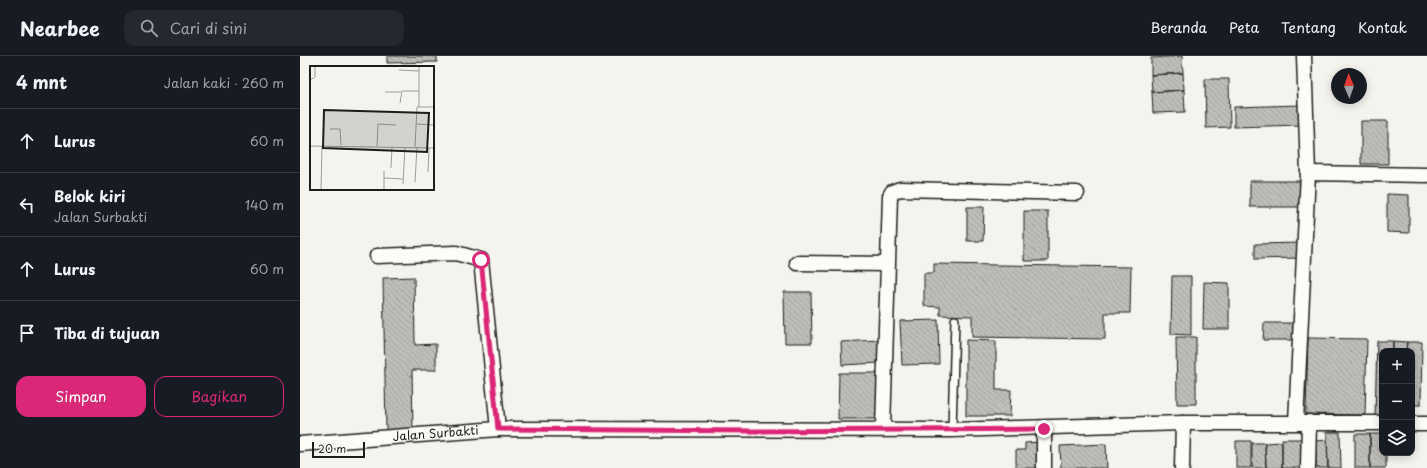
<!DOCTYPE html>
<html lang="id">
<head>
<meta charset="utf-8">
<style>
	body { margin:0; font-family:"Playpen Sans",sans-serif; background:#242831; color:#f1f3f6 }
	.controls { position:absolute; right:12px; bottom:12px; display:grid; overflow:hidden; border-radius:8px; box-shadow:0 2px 10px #0003 }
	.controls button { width:36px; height:36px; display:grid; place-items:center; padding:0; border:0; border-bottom:1px solid #363941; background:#171b24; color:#f1f3f6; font:20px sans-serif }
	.compass { position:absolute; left:1031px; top:12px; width:36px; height:36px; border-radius:50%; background:#171b24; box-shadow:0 2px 10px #0003; rotate:358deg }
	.scale { position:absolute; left:12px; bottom:10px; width:53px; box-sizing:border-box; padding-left:4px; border:2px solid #1c1c1c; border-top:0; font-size:11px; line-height:14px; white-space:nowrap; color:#1c1c1c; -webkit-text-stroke:3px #fdfcf7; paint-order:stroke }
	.stop { position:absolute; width:12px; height:12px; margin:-9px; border:3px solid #db2777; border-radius:50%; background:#fff }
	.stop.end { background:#db2777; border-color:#fff; box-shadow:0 1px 4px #0008 }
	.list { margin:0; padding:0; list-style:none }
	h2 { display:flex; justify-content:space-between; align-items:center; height:52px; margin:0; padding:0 16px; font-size:17px }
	h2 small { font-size:13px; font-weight:400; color:#9ea1a6 }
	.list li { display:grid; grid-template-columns:26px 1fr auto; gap:12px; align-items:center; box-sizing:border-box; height:64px; padding:0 16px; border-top:1px solid #363941 }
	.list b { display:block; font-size:15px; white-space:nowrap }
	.list p { margin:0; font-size:13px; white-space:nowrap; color:#9ea1a6 }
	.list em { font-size:13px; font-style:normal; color:#9ea1a6 }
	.actions { display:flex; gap:8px; padding:12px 16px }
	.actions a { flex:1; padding:9px 0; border:1px solid #db2777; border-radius:12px; text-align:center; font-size:14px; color:#db2777 }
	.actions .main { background:#db2777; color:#fff }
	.icon { flex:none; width:22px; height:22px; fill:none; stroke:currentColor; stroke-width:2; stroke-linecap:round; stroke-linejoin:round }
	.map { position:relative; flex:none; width:1127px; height:412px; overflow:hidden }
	header { display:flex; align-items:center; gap:24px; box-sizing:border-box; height:56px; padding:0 20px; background:#171b24; border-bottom:1px solid #363941 }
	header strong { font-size:19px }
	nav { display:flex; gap:22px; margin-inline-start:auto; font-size:14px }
	.search { width:280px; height:36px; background:#242831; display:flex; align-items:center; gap:10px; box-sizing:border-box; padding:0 14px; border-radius:12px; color:#9ea1a6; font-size:15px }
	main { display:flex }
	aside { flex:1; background:#171b24 }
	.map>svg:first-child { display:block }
	.building { fill:url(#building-back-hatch); stroke:#1c1c1c }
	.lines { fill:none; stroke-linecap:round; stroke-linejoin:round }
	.lane-casing { stroke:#1c1c1c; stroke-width:10 }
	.street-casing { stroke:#1c1c1c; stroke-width:17 }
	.lane { stroke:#fdfcf7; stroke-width:7 }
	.street { stroke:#fdfcf7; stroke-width:14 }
	.route { stroke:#db2777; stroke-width:5 }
	.labels { text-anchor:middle; stroke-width:4; stroke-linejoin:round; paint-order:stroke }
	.street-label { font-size:12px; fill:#1c1c1c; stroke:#fdfcf7 }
	.inset-road { fill:none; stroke:#9e9d9a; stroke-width:1 }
	.view { fill:#1c1c1c; fill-opacity:0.15; stroke:#1c1c1c; stroke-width:2 }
	.inset-edge { fill:none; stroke:#1c1c1c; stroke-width:2 }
</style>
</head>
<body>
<header>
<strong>Nearbee</strong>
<div class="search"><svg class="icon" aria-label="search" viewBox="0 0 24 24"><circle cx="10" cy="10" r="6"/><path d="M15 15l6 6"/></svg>Cari di sini</div>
<nav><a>Beranda</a><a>Peta</a><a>Tentang</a><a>Kontak</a></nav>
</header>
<main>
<aside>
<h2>4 mnt<small>Jalan kaki · 260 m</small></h2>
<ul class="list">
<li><svg class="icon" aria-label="ahead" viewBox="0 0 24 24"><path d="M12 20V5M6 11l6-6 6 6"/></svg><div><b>Lurus</b></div><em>60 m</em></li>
<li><svg class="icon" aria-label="left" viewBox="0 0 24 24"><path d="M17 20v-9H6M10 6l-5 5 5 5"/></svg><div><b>Belok kiri</b><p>Jalan Surbakti</p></div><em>140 m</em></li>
<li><svg class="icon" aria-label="ahead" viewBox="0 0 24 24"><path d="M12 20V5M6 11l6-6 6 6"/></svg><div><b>Lurus</b></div><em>60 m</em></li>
<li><svg class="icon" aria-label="arrive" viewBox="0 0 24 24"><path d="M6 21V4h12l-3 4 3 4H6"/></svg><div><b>Tiba di tujuan</b></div></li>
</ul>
<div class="actions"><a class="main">Simpan</a><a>Bagikan</a></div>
</aside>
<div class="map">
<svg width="1127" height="412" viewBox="0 0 1127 412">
	<defs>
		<pattern id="building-back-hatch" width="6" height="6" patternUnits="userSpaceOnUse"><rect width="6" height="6" fill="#bebdba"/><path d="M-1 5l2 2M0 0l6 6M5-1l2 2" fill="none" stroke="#a3a29f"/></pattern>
	</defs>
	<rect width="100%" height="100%" fill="#f4f3ee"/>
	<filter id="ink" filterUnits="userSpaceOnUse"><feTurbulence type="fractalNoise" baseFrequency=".025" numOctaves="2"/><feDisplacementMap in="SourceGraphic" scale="8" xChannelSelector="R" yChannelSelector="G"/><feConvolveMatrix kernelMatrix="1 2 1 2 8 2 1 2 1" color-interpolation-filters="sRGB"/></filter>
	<g filter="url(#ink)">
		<path class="building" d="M87 0H137V6L87 7Z
			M882 0 883 17 851 19V2Z
			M883 17 884 34 852 36 851 19Z
			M905 23H929L930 71 906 72Z
			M884 34 885 56 853 57 852 36Z
			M1001 49V69L934 71V51Z
			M1061 65H1088V108H1061Z
			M950 125H1003L1004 151H950Z
			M1087 138 1109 139V177L1087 176Z
			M667 151H684L683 185H667Z
			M724 155H748V205H724Z
			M1001 187V202L955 203V188Z
			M634 208 831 211 830 257H805V283L672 281V260L640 259V251L624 250V217H634Z
			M872 220H891V279L871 278Z
			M114 221 115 289 136 288V314H112L113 375H86L83 222Z
			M904 226 929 227V273H903Z
			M484 236H511L512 287H485Z
			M638 264 639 308 602 309 600 265Z
			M964 267H994V284H963Z
			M876 281H896V348H877Z
			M1008 282 1067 283 1065 359 1006 358Z
			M578 284 580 307 542 309 541 286Z
			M666 284 696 285V334H711L710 360H666Z
			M1077 285H1093V295H1082V362H1075Z
			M1093 285 1107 286 1106 295H1093Z
			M1107 286H1122L1121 349H1112V295H1106Z
			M539 317H579V363H538Z
			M1027 376H1040L1041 412H1028Z
			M1055 378H1070V412H1055Z
			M1070 378H1082V397H1086V412H1070Z
			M982 383H1006V412H982Z
			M1027 384 1028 412H1016V385Z
			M936 385H951V412H936Z
			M740 386 741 412H716V394H725V387Z
			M982 386V412H966L965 387Z
			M952 387H965L966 412H952Z
			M806 388 807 412H761L760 390Z"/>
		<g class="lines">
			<g class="lane-casing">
				<path id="lane" d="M652 374 655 264"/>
			</g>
			<g class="street-casing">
				<g id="street">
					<path d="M1008 117 1127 119"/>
					<path d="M77 200 156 197 181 204 198 373"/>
					<path d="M497 207 587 208"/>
					<path d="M996 366 1008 117 1004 0"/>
					<path d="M1112 368H1127"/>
					<path d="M583 373 590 140 592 136 600 133 777 137"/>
					<path id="s1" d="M0 388 198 373 652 374 883 367H1082"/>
					<path d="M744 412V373"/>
					<path d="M882 412 883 367"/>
					<path d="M1008 412 1009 366"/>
				</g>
			</g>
			<use href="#lane" class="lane"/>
			<use href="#street" class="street"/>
		</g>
	</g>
	<g class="lines" filter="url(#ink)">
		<path class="route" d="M181 204 198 373 451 375 744 373"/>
	</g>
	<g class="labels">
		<g class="street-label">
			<text dy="4" stroke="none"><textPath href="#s1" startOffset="136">Jalan Surbakti</textPath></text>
		</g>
	</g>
	<g transform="translate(10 10)">
		<rect width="124" height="124" fill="#f4f3ee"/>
		<path class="inset-road" d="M109 0V41M89 4 109 5M75 26H91M0 37V14L5 11V0M90 37 92 25H109M107 58 124 59M20 63H30L31 79M0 80 124 82M67 80 68 58 86 59M105 81 107 41H124M81 102 82 81M118 106 119 82M74 112 93 113M105 116 107 81M93 118 95 81M11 124 12 80M74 124V105"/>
		<path class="view" d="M14 44 119 47 117 86 13 82Z"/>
		<rect width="124" height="124" class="inset-edge"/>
	</g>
</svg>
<div class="controls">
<button>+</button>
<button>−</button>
<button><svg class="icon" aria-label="layers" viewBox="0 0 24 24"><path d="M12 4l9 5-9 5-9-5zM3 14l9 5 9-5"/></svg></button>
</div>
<svg class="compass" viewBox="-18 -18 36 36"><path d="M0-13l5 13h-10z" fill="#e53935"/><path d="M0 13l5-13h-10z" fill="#9ea1a6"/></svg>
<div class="scale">20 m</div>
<div class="stop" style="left:181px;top:204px"></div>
<div class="stop end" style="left:744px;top:373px"></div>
</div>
</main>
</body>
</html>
